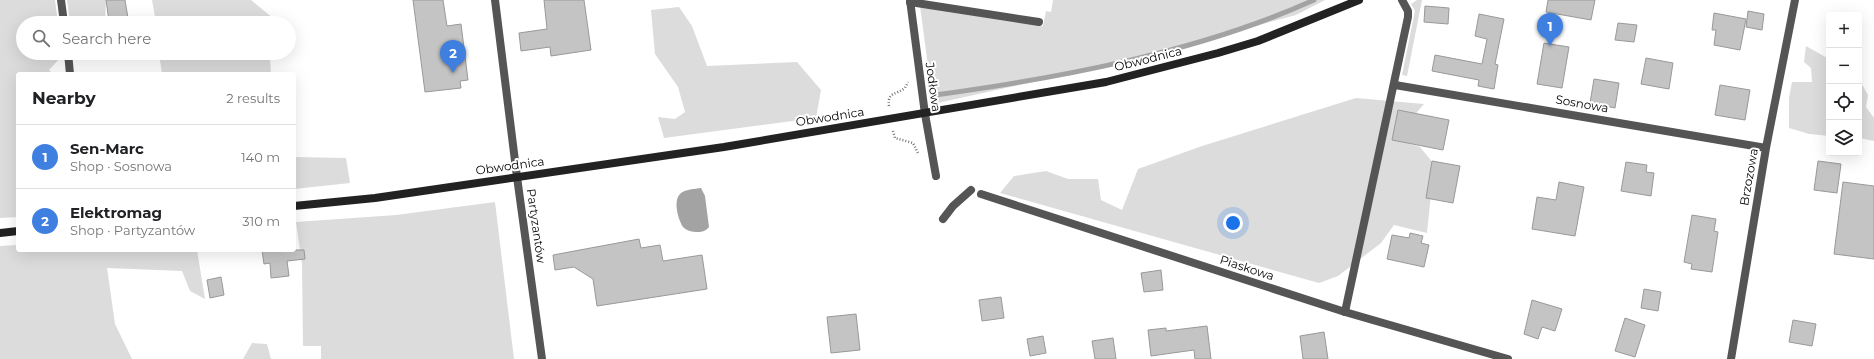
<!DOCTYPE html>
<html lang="en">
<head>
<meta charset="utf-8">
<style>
	body { margin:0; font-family:Montserrat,sans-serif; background:#f2f2f2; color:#202124 }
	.controls { position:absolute; right:12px; top:12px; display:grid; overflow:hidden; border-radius:4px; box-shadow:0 4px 16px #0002 }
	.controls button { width:36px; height:36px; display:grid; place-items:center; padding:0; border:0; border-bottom:1px solid #e0e0e0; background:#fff; color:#202124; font:20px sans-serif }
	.you { position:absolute; left:1233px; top:223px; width:14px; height:14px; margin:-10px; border:3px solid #fff; border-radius:50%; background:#1a73e8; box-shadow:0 0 0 6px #1a73e833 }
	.badge { display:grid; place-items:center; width:26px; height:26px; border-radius:50%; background:#1a73e8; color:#fff; font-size:13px; font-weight:700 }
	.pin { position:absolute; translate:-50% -33px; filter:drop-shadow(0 1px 2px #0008) }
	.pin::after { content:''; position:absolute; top:21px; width:14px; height:12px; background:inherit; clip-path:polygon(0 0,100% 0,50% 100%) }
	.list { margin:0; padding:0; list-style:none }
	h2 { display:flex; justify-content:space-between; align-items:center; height:52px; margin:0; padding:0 16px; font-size:17px }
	h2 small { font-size:13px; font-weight:400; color:#757577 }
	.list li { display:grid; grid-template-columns:26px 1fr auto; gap:12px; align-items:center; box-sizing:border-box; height:64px; padding:0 16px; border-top:1px solid #e0e0e0 }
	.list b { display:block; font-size:15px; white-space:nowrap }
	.list p { margin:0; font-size:13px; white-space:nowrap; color:#757577 }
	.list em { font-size:13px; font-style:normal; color:#757577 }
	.icon { flex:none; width:22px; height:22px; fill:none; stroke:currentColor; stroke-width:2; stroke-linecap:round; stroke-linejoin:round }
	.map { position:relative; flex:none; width:1874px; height:359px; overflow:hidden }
	.search { position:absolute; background:#fff; box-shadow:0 4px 16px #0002; left:16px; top:16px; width:280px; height:44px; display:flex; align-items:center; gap:10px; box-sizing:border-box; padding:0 14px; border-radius:22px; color:#757577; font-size:15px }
	.panel { position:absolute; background:#fff; box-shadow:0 4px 16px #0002; left:16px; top:72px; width:280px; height:180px; border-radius:4px }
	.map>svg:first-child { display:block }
	.green { fill:#dcdcdc }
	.water { fill:#a3a3a3 }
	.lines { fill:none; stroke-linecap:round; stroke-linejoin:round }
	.stream { stroke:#a3a3a3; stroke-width:5 }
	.building { fill:#c4c4c4; stroke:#999 }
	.path { stroke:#777; stroke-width:2.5; stroke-dasharray:1 2; stroke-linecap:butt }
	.service { stroke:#555; stroke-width:8 }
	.minor { stroke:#555; stroke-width:8 }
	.secondary { stroke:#222; stroke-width:8 }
	.labels { text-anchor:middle; stroke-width:4; stroke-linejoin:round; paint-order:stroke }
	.street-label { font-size:12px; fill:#000; stroke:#fff }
</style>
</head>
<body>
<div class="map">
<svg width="1874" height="359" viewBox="0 0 1874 359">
	<rect width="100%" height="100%" fill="#fff"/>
	<path class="green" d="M0 0H55L58 23H23V53H62V56L49 70 53 74H18V217L0 218Z
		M67 0H106L105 23H70Z
		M152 0H251L279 23H156Z
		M1053 0H1325L1296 15 1120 63 933 104 920 6 1043 26 1046 11 1051 12Z
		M1417 0H1422L1407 76 1402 75 1415 11 1411 4Z
		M679 7 692 26 707 66 797 62 821 90 816 118 664 138 658 117 675 119 685 112 678 87 655 54 651 10Z
		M1806 46 1829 59V136L1809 134 1789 128V98L1792 82H1812L1811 68 1804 62Z
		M159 53H272L270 58 271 74H162Z
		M1859 79 1868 95 1866 107 1874 118V141L1859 138Z
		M1356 98 1424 104 1412 118 1403 142 1420 147 1434 164 1427 233 1394 225 1381 243 1338 276 1319 283 1000 193 1014 176 1046 171 1068 179H1098L1101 200 1122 210 1138 169 1202 146Z
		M294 157 346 158 350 183 294 189Z
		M495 202 514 359H321V346H303L302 264 296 222 396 215Z
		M18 245V250H197L205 299 190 291 182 271 107 268 115 324 132 359H0V246Z
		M252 343 267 344 271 359H243Z"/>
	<path class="water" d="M701 188 705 196 709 227C706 231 702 232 698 232 692 232 687 231 683 227 678 219 673 201 680 194 685 189 695 189 701 188Z"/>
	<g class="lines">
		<path class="stream" d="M935 95C1060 78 1199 52 1314 0"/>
	</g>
	<path class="building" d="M106 0H125L128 18 109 21Z
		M413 0H443L447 26 461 24 468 80 460 81 461 88 425 92Z
		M544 0H584L591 50 551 56 550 47 521 51 519 33 547 29Z
		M1548 0H1595L1591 20 1546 12Z
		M1425 6 1449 8 1448 24 1424 22Z
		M1748 11 1764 14 1762 30 1746 27Z
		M1714 13 1746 19 1740 50 1714 45 1716 30H1712Z
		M1479 14 1504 19 1495 64 1498 65 1494 89 1478 86 1479 80 1432 71 1435 55 1482 64 1487 39 1475 36Z
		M1618 23 1637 25 1634 42 1615 40Z
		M1544 43 1569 47 1562 88 1537 84Z
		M1646 58 1673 63 1669 89 1641 84Z
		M1594 79 1619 83 1615 108 1590 103Z
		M1720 85 1750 90 1745 120 1715 115Z
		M1398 110 1449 120 1443 150 1392 140Z
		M1432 161 1460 166 1453 203 1426 198Z
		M1818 161 1841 164 1837 193 1814 190Z
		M1626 162 1647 165 1646 172 1654 173 1651 196 1621 191Z
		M1559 182 1584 187 1575 236 1532 229 1537 197 1556 200Z
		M1843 182 1874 186V259L1834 254Z
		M1692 215 1716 219 1714 231 1718 232 1712 272 1691 269 1692 264 1684 262Z
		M1410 233 1423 236 1421 243 1429 245 1424 267 1387 259 1392 235 1409 238Z
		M639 239 641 248 660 245 663 261 702 255 707 289 597 306 593 279 574 267 555 270 553 255Z
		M262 250H304L305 259 287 261 289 276 271 278 270 263 264 264Z
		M1161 270 1163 290 1144 292 1141 273Z
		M221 277 224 295 210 298 207 280Z
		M1644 289 1661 292 1658 311 1641 308Z
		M1001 297 1004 318 982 321 979 300Z
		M1532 300 1562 309 1555 331 1542 327 1538 339 1524 334Z
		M856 314 860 350 831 353 827 317Z
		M1625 318 1645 325 1635 357 1615 351Z
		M1793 320 1816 324 1812 346 1789 342Z
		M1207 326 1211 359H1195L1194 350 1151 356 1148 330 1166 328V331Z
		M1324 332 1328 359H1303L1300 336Z
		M1043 336 1046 353 1030 356 1027 339Z
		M1113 338 1116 359H1095L1092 341Z"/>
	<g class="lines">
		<path class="path" d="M889 106C887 92 896 95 905 88L908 82
			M893 131 895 138 913 143 918 153"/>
		<path class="service" d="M910 2 1039 22
			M1345 312 1408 17V11L1402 0"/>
		<path class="minor" d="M61 0 64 23
			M495 0 517 177 542 359
			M910 0 925 114 936 176
			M68 53 70 74
			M1395 85 1766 148
			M981 194 1345 312 1508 359
			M943 219 953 206 971 190
			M1731 359 1766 148 1795 0"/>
		<path class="secondary" d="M294 206 375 198 724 147 1106 82 1218 53 1258 41 1359 0
			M0 233 18 231"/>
	</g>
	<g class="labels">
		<g class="street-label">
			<text transform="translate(1148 59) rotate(-14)" y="4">Obwodnica</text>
			<text transform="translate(933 87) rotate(82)" y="4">Jodłowa</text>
			<text transform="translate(1582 104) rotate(10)" y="4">Sosnowa</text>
			<text transform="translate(830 117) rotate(-9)" y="4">Obwodnica</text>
			<text transform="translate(510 166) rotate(-8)" y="4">Obwodnica</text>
			<text transform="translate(1749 177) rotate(-80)" y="4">Brzozowa</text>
			<text transform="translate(536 226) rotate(82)" y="4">Partyzantów</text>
			<text transform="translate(1247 268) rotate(18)" y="4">Piaskowa</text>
		</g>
	</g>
</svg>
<div class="controls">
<button>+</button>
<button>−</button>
<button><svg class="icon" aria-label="locate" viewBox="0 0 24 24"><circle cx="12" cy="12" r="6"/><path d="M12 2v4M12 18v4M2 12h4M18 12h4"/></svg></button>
<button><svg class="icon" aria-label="layers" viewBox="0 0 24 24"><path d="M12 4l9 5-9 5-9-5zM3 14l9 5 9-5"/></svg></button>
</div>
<div class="you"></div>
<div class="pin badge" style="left:1550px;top:46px;background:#3f7fe0">1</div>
<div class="pin badge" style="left:453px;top:73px;background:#3f7fe0">2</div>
<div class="search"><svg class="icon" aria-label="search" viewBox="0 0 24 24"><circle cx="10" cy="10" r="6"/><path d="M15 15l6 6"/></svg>Search here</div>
<section class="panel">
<h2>Nearby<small>2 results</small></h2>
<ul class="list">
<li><span class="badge" style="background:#3f7fe0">1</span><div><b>Sen-Marc</b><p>Shop · Sosnowa</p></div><em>140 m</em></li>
<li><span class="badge" style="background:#3f7fe0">2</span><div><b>Elektromag</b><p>Shop · Partyzantów</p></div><em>310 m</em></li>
</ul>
</section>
</div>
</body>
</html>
